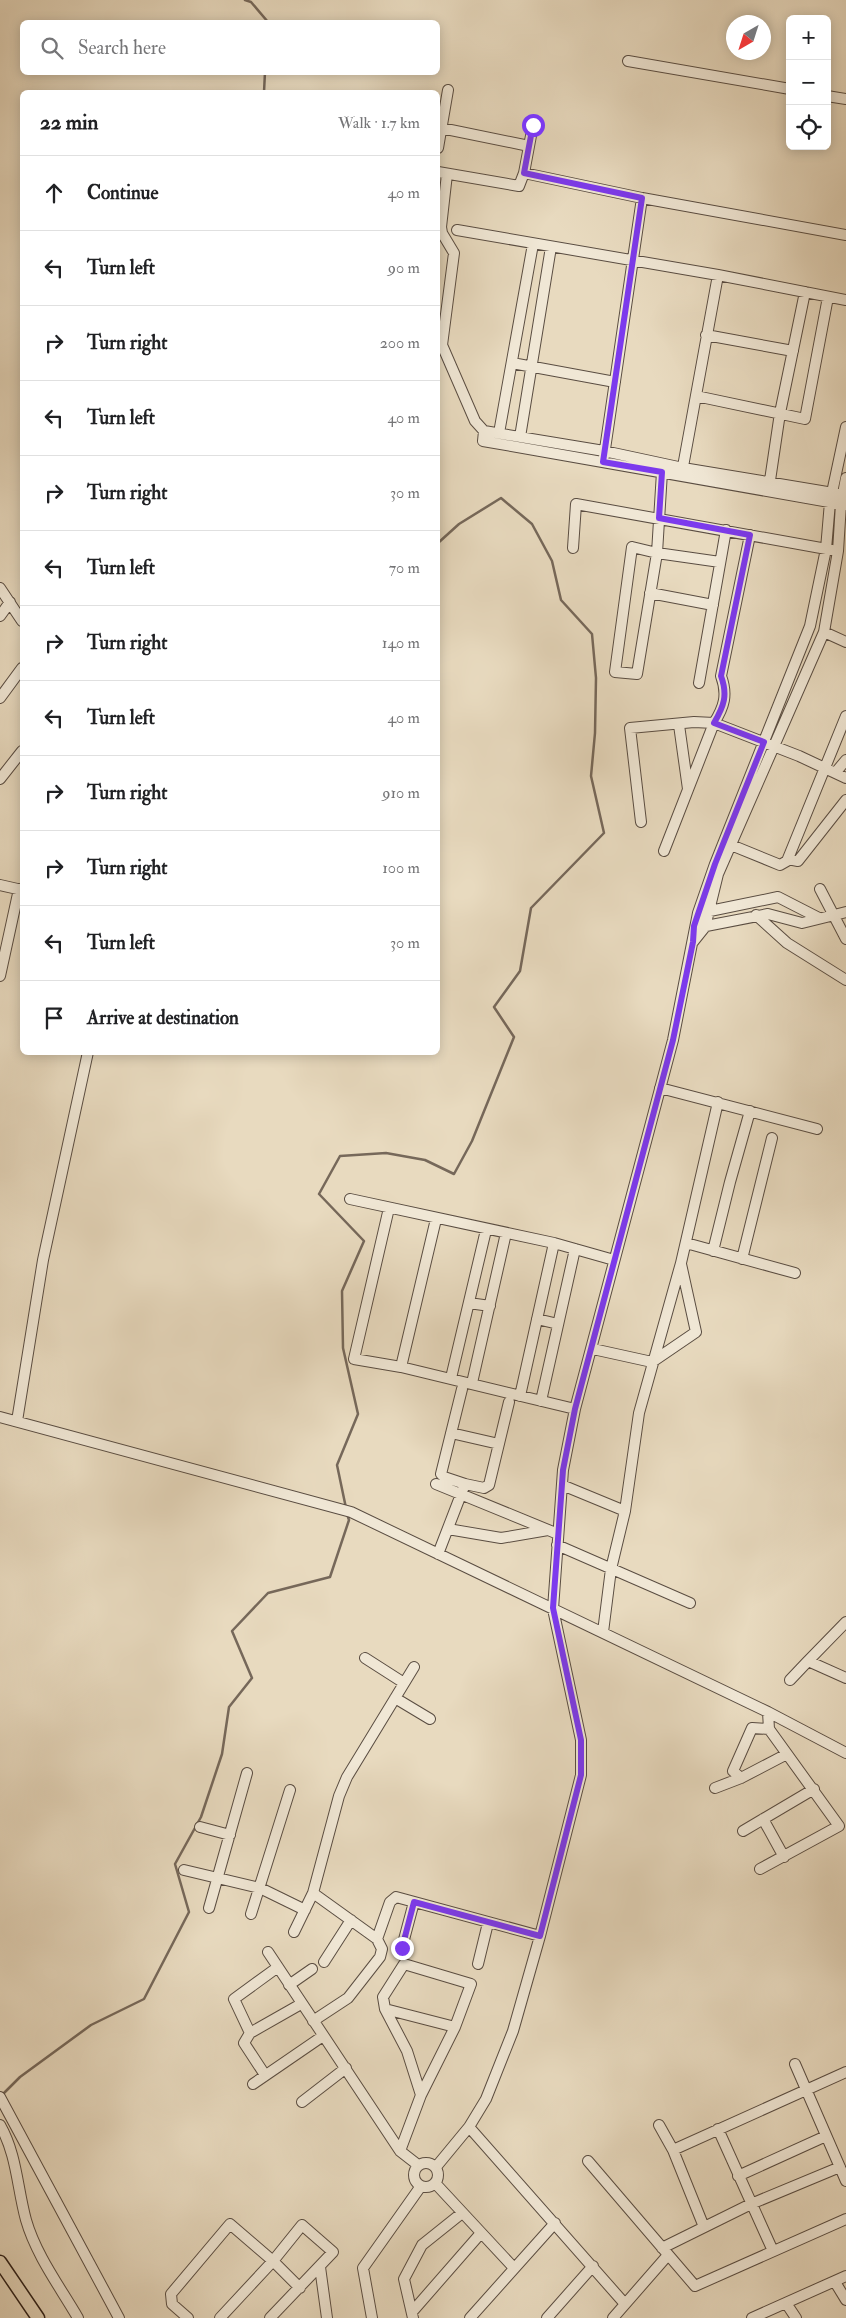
<!DOCTYPE html>
<html lang="en">
<head>
<meta charset="utf-8">
<style>
	body { margin:0; font-family:"IM FELL Double Pica",serif; background:#f6f6f6; color:#202124 }
	.controls { position:absolute; right:15px; top:15px; display:grid; overflow:hidden; border-radius:8px; box-shadow:0 2px 12px #0003 }
	.controls button { width:45px; height:45px; display:grid; place-items:center; padding:0; border:0; border-bottom:1px solid #e0e0e0; background:#fff; color:#202124; font:25px sans-serif }
	.compass { position:absolute; left:726px; top:15px; width:45px; height:45px; border-radius:50%; background:#fff; box-shadow:0 2px 12px #0003; rotate:219deg }
	.stop { position:absolute; width:15px; height:15px; margin:-11px; border:4px solid #7c3aed; border-radius:50%; background:#fff }
	.stop.end { background:#7c3aed; border-color:#fff; box-shadow:0 1px 5px #0008 }
	.list { margin:0; padding:0; list-style:none }
	h2 { display:flex; justify-content:space-between; align-items:center; height:65px; margin:0; padding:0 20px; font-size:21px }
	h2 small { font-size:16px; font-weight:400; color:#757577 }
	.list li { display:grid; grid-template-columns:32px 1fr auto; gap:15px; align-items:center; box-sizing:border-box; height:75px; padding:0 20px; border-top:1px solid #e0e0e0 }
	.list b { display:block; font-size:19px; white-space:nowrap }
	.list em { font-size:16px; font-style:normal; color:#757577 }
	.icon { flex:none; width:28px; height:28px; fill:none; stroke:currentColor; stroke-width:2; stroke-linecap:round; stroke-linejoin:round }
	.map { position:relative; flex:none; width:846px; height:2318px; overflow:hidden }
	.search { position:absolute; background:#fff; box-shadow:0 2px 12px #0003; left:20px; top:20px; width:420px; height:55px; display:flex; align-items:center; gap:12px; box-sizing:border-box; padding:0 18px; border-radius:8px; color:#757577; font-size:19px }
	.panel { position:absolute; background:#fff; box-shadow:0 2px 12px #0003; left:20px; top:90px; width:420px; height:965px; border-radius:8px }
	.map>svg:first-child { display:block }
	.lines { fill:none; stroke-linecap:round; stroke-linejoin:round }
	.stream { stroke:#76685a; stroke-width:2.5 }
	.minor-casing { stroke:#5a4d42; stroke-width:12 }
	.major-casing { stroke:#2b1e18; stroke-width:15 }
	.minor { stroke:#f0e7d5; stroke-width:10 }
	.major { stroke:#e8dabf; stroke-width:12 }
	.route { stroke:#7c3aed; stroke-width:6 }
</style>
</head>
<body>
<div class="map">
<svg width="846" height="2318" viewBox="0 0 846 2318">
	<rect width="100%" height="100%" fill="#e8dabf"/>
	<filter id="stains"><feTurbulence type="fractalNoise" baseFrequency=".004" numOctaves="4"/><feColorMatrix values="0 0 0 0 .2 0 0 0 0 .09 0 0 0 0 .02 0 0 0 .5 -.17"/></filter>
	<radialGradient id="worn" r=".72"><stop offset=".6" stop-color="#630" stop-opacity="0"/><stop offset="1" stop-color="#630" stop-opacity=".3"/></radialGradient>
	<g class="lines">
		<path class="stream" d="M245 0 251 2 268 22
			M264 92 265 72
			M346 1508 337 1465 358 1414 343 1348 342 1291 364 1241 319 1194 340 1156 386 1153 425 1160 454 1174 472 1141 514 1037 494 1007 520 971 531 908 604 833 591 776 595 733 596 678 592 634 561 600 552 561 532 524 501 498 459 524 438 543
			M1 2096 20 2077 91 2025 144 1999 189 1912 175 1864 201 1817 222 1754 229 1707 252 1678 232 1631 268 1593 330 1577 349 1520 347 1514"/>
		<g class="minor-casing">
			<path id="minor" d="M628 61 790 89
				M827 96 846 99
				M441 128 529 146
				M438 148 448 90
				M438 172 519 186 524 173 533 125
				M524 173 642 198 846 235
				M447 174 441 227 442 233 454 253 442 345 475 421 484 431
				M457 230 718 275 846 300
				M706 335 793 351
				M512 363 615 382
				M696 396 805 419 828 297
				M499 433 533 244
				M520 437 551 247
				M604 456 642 198
				M662 472 657 553 637 674 615 672 632 547 657 553 720 562
				M682 472 718 275
				M769 487 780 413 805 292
				M846 495 683 468 604 451 484 431 483 441 846 505
				M573 548 576 504 832 550
				M0 588 22 621
				M650 593 713 605
				M0 616 10 602
				M824 632 846 642
				M699 683 726 530
				M0 698 22 668
				M679 725 688 789
				M836 772 846 760
				M0 779 22 751
				M641 822 630 728 694 722 714 723 799 756 846 778
				M731 845 780 865 787 861 846 716
				M664 851 714 723C724 707 728 695 721 676L750 535
				M788 859 798 861 846 800
				M0 885 22 890
				M820 889 846 939
				M705 912 778 897 819 918
				M756 915 787 943 846 980
				M701 927 768 914 802 923 846 912
				M693 942 705 927 718 874 824 632 838 551 841 504 846 478
				M0 976 19 889
				M660 1088 817 1129
				M350 1199 554 1243 614 1260
				M389 1208 354 1359 401 1367 575 1409
				M686 1243 795 1273
				M713 1251 730 1182 750 1111
				M742 1259 772 1138
				M469 1303 490 1306
				M537 1319 558 1324
				M593 1349 652 1362 696 1332 681 1264
				M401 1367 436 1219
				M451 1378 486 1230
				M472 1383 506 1233
				M520 1396 554 1243
				M541 1401 575 1249
				M0 1417 351 1512 768 1712 846 1753
				M17 1421 43 1260 88 1052
				M451 1433 499 1444
				M436 1484 558 1534
				M465 1484 484 1488 489 1485 509 1402
				M562 1485 625 1511
				M448 1529 501 1538 548 1530
				M557 1545 690 1603
				M438 1554 465 1484 444 1477 441 1474 462 1389
				M846 1622 808 1661 846 1678
				M603 1632 611 1569 625 1511 639 1413 681 1263 718 1102
				M365 1658 404 1683
				M790 1680 808 1661
				M395 1698 430 1719
				M741 1778 733 1771 752 1728 769 1729
				M715 1788 741 1778 787 1754
				M763 1819 784 1857
				M200 1827 230 1835
				M743 1831 814 1789
				M760 1869 839 1826 769 1729 768 1712
				M184 1870 260 1888 305 1910
				M313 1893 377 1939 390 1902 396 1897 540 1936
				M209 1908 247 1773
				M251 1914 290 1790
				M294 1932 313 1893 339 1796 347 1777 414 1667
				M402 1947 414 1902
				M268 1952 400 2151 418 2165
				M324 1962 351 1920
				M478 1964 488 1923
				M289 1985 312 1969
				M385 2009 455 2027
				M313 2021 348 1998 380 1957 382 1949 377 1939
				M250 2033 234 1999 278 1967
				M795 2064 846 2181
				M265 2075 244 2043 250 2033 301 2004
				M253 2084 323 2036
				M0 2097 119 2318
				M302 2102 346 2068
				M0 2125C17 2155 17 2187 26 2220 36 2255 60 2287 78 2318
				M659 2125 673 2150 704 2227
				M469 2127 625 2304
				M718 2129 773 2251
				M673 2150 846 2072
				M400 2151 421 2095 455 2027 471 1984 404 1964 383 1997 385 2009 407 2051 421 2095
				M588 2161 695 2286 846 2219
				M414 2175a12 12 0 1 1 24 0a12 12 0 1 1-24 0Z
				M436 2167 469 2127 486 2099 513 2031 540 1936 581 1775V1740L553 1609 563 1470 575 1409 673 1040 698 913 715 864 810 626 826 549 830 502 846 427
				M738 2176 826 2136
				M435 2183 514 2268
				M662 2248 751 2204 840 2167
				M320 2267 327 2318
				M835 2282 846 2300
				M786 2303 796 2318
				M412 2312 481 2233
				M188 2318 172 2304 171 2294 230 2224 273 2261 300 2288
				M220 2318 273 2261 302 2225 333 2252 270 2318
				M372 2318 363 2268 421 2186
				M413 2318 404 2279 422 2245 462 2213
				M470 2318 555 2223
				M547 2318 593 2266
				M613 2318 668 2255
				M752 2318 846 2276"/>
		</g>
		<g class="major-casing">
			<path id="major" d="M0 2262 38 2318"/>
		</g>
		<use href="#minor" class="minor"/>
		<use href="#major" class="major"/>
	</g>
	<g class="lines">
		<path class="route" d="M402 1948 414 1902 540 1936 581 1775V1740L553 1608 563 1470 575 1409 673 1040 693 942 694 926 715 864 764 742 714 723C724 706 728 695 721 676L750 535 659 518 662 472 603 462 642 198 524 173 533 125"/>
	</g>
	<rect width="100%" height="100%" filter="url(#stains)"/>
	<rect width="100%" height="100%" fill="url(#worn)"/>
</svg>
<div class="controls">
<button>+</button>
<button>−</button>
<button><svg class="icon" aria-label="locate" viewBox="0 0 24 24"><circle cx="12" cy="12" r="6"/><path d="M12 2v4M12 18v4M2 12h4M18 12h4"/></svg></button>
</div>
<svg class="compass" viewBox="-18 -18 36 36"><path d="M0-13l5 13h-10z" fill="#e53935"/><path d="M0 13l5-13h-10z" fill="#757577"/></svg>
<div class="stop" style="left:533px;top:125px"></div>
<div class="stop end" style="left:402px;top:1948px"></div>
<div class="search"><svg class="icon" aria-label="search" viewBox="0 0 24 24"><circle cx="10" cy="10" r="6"/><path d="M15 15l6 6"/></svg>Search here</div>
<section class="panel">
<h2>22 min<small>Walk · 1.7 km</small></h2>
<ul class="list">
<li><svg class="icon" aria-label="ahead" viewBox="0 0 24 24"><path d="M12 20V5M6 11l6-6 6 6"/></svg><div><b>Continue</b></div><em>40 m</em></li>
<li><svg class="icon" aria-label="left" viewBox="0 0 24 24"><path d="M17 20v-9H6M10 6l-5 5 5 5"/></svg><div><b>Turn left</b></div><em>90 m</em></li>
<li><svg class="icon" aria-label="right" viewBox="0 0 24 24"><path d="M7 20v-9h11M14 6l5 5-5 5"/></svg><div><b>Turn right</b></div><em>200 m</em></li>
<li><svg class="icon" aria-label="left" viewBox="0 0 24 24"><path d="M17 20v-9H6M10 6l-5 5 5 5"/></svg><div><b>Turn left</b></div><em>40 m</em></li>
<li><svg class="icon" aria-label="right" viewBox="0 0 24 24"><path d="M7 20v-9h11M14 6l5 5-5 5"/></svg><div><b>Turn right</b></div><em>30 m</em></li>
<li><svg class="icon" aria-label="left" viewBox="0 0 24 24"><path d="M17 20v-9H6M10 6l-5 5 5 5"/></svg><div><b>Turn left</b></div><em>70 m</em></li>
<li><svg class="icon" aria-label="right" viewBox="0 0 24 24"><path d="M7 20v-9h11M14 6l5 5-5 5"/></svg><div><b>Turn right</b></div><em>140 m</em></li>
<li><svg class="icon" aria-label="left" viewBox="0 0 24 24"><path d="M17 20v-9H6M10 6l-5 5 5 5"/></svg><div><b>Turn left</b></div><em>40 m</em></li>
<li><svg class="icon" aria-label="right" viewBox="0 0 24 24"><path d="M7 20v-9h11M14 6l5 5-5 5"/></svg><div><b>Turn right</b></div><em>910 m</em></li>
<li><svg class="icon" aria-label="right" viewBox="0 0 24 24"><path d="M7 20v-9h11M14 6l5 5-5 5"/></svg><div><b>Turn right</b></div><em>100 m</em></li>
<li><svg class="icon" aria-label="left" viewBox="0 0 24 24"><path d="M17 20v-9H6M10 6l-5 5 5 5"/></svg><div><b>Turn left</b></div><em>30 m</em></li>
<li><svg class="icon" aria-label="arrive" viewBox="0 0 24 24"><path d="M6 21V4h12l-3 4 3 4H6"/></svg><div><b>Arrive at destination</b></div></li>
</ul>
</section>
</div>
</body>
</html>
